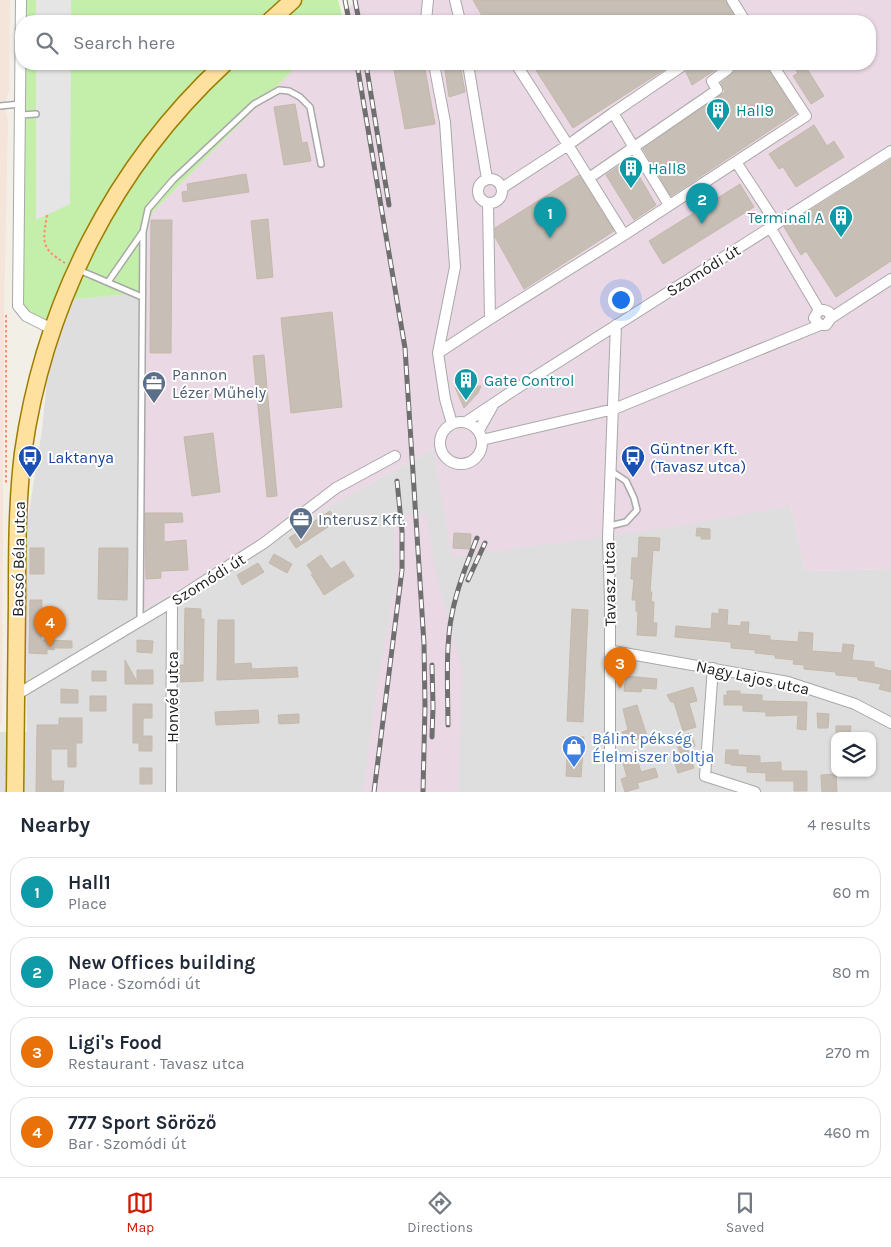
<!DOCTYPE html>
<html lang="en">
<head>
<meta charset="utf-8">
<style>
	body { margin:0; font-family:Karla,sans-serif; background:#f6f6f7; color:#1f2937 }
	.controls { position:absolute; right:15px; bottom:15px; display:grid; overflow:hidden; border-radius:10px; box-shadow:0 1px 4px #0004 }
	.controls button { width:45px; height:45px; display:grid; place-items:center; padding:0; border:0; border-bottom:1px solid #e0e1e3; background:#fff; color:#1f2937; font:25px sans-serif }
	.you { position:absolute; left:620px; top:299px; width:18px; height:18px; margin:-12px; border:4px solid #fff; border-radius:50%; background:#1a73e8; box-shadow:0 0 0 8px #1a73e833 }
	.badge { display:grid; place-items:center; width:32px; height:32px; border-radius:50%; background:#d21900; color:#fff; font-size:16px; font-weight:700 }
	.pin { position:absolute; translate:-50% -41px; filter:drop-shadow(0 1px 2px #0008) }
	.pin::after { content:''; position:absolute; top:26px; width:18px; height:15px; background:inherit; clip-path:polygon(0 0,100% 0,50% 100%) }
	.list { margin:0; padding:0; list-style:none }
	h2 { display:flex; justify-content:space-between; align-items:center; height:65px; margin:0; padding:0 20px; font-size:21px }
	h2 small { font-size:16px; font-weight:400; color:#747a83 }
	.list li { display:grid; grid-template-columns:32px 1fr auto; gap:15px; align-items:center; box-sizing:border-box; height:70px; margin:0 10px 10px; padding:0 10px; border:1px solid #e0e1e3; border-radius:20px }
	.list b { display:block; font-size:19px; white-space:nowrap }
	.list p { margin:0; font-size:16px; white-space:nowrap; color:#747a83 }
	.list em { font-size:16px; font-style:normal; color:#747a83 }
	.icon { flex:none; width:28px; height:28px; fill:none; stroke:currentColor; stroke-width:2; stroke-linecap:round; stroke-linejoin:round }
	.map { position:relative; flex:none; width:891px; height:792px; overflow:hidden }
	.search { position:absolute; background:#fff; box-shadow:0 1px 4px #0004; left:15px; right:15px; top:15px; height:55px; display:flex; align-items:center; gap:12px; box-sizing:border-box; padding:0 18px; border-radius:20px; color:#747a83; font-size:19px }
	.sheet { height:385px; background:#fff }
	nav { display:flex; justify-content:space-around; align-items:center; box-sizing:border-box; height:70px; border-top:1px solid #e0e1e3; background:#fff; font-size:14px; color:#747a83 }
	nav a { display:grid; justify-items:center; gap:2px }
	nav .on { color:#d21900 }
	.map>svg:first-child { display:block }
	.residential { fill:#dfdede; fill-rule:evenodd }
	.industrial { fill:#ebd8e5 }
	.military { fill:#f4e4da }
	.grass { fill:#c3efaa }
	.parking { fill:#e5e5e5 }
	.building { fill:#c7bfb6; stroke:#c5b8a8 }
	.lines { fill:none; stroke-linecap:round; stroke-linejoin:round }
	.service-casing { stroke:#a8a8a8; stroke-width:8 }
	.minor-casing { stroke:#a8a8a8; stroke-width:12 }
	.primary-casing { stroke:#9e7d00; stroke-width:19 }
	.path { stroke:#ff8c6b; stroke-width:2; stroke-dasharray:2.5 2.5; stroke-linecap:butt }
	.service { stroke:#fff; stroke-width:5 }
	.minor { stroke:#fff; stroke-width:10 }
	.primary { stroke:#ffe19f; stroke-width:16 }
	.rail-casing { stroke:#6f6f6f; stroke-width:5 }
	.rail { stroke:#fff; stroke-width:3; stroke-dasharray:9; stroke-linecap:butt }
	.labels { text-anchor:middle; stroke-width:4; stroke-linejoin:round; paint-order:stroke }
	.culture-label { font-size:16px; fill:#0d838f; stroke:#fff; text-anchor:start }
	.street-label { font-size:16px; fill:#212121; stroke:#fff }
	.service-label { font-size:16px; fill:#4e5e75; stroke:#fff; text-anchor:start }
	.transit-label { font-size:16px; fill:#164399; stroke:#fff; text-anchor:start }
	.shop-label { font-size:16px; fill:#366cbe; stroke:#fff; text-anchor:start }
</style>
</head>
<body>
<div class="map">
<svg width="891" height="792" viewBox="0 0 891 792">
	<rect width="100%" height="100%" fill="#f2efe7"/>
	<path class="residential" d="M144 293 142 610 433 449 791 506 805 571 891 569V792H0V732H27L25 537 42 430 52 329 74 299ZM835 736H872V773H835Z"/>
	<path class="industrial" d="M355 0H891V569L805 571 791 506 667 528 452 557 433 449 142 610 144 293 148 222 154 211 299 64H870V21H340Z
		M426 514 435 570 462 668 458 792H363L377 687 396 578 394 515Z"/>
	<path class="military" d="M0 0H10L9 91 4 106 8 121 4 314 2 724H0Z"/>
	<path class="grass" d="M21 0H338L343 19 340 21H21V64H299L154 211 148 222 144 293 74 299 52 329 26 316 18 306Z"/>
	<path class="parking" d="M36 0H71V21H36Z
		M36 64H71L70 204 36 220Z"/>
	<path class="building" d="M473 0H725L737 21H531L527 16 519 21H485Z
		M393 64H424L435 124 405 129Z
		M444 64H460L465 92 449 97Z
		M532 64H673L573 128Z
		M692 64H724L692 85 686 72 691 67Z
		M732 64H765L796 113 671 196 643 149 725 92 721 83 734 72 735 68Z
		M792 64H804L824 96 811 104 793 76 798 73Z
		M295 104 302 143 307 142 311 161 284 165 274 107Z
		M814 125 827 146 834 141 844 157 796 187 783 167 779 169 769 154Z
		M629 159 656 205 634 220 606 175Z
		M891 159V261L836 297 806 251 801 255 784 227Z
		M246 174 249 192 183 202 182 192 188 191 187 184Z
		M579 175 614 231 524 289 495 237V228Z
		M740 184 754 207 663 264 649 241Z
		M268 219 273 277 257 279 251 221Z
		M151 220H172L171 353H150Z
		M332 312 342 407 291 413 281 318Z
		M264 355 277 496 267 497 253 356Z
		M481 386 478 393 464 408 455 387Z
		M213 433 220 492 192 496 184 437Z
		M330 511 337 521 296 548 289 538Z
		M145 513H182L183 522 164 523V542L186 540 188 570 161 571V578L146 579Z
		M697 528 710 529V539H701V536H696Z
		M454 533 471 534 470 549 453 548Z
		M639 537 660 538 659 551 653 550 650 592H652L651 601 654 602 653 623H657L656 636 637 635 638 612 636 611V600H632L634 579H631L632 558H638Z
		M30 548H44V574H30Z
		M99 548H128L127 600 98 599Z
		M274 554 292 564 287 573 269 563Z
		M321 555 331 569 344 561 354 576 324 595 311 574 315 577 307 565Z
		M258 563 264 572 242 585 237 575Z
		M30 600H42L41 640 72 641V648H54V650L47 649V654L29 653Z
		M185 608 201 609V619H204L203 681 180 682 179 665H184Z
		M572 609 588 610 583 722 567 721Z
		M719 609 728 610 727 625 741 626V622H749L748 634 770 636V640L798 642 799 632 813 633 812 651 842 653 843 644 854 645 852 660 874 662V667L891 671V692L879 689 881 684 858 680V677L836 675V672L804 669V665L793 664 794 660 775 658V655L755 653V650L731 648V642L675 637 676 626 711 629 712 613 719 614Z
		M218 620H234V664L251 663 252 669 297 667 298 677 217 680Z
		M137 640 153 641 152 653 137 652Z
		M125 660 137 682V670H153V684H125Z
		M92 671H106V681H92Z
		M626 676 657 679 656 689 642 688 641 692 624 691Z
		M693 687 697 701 689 703 696 727 683 731 674 702H671L667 695Z
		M61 689 78 690V703H61Z
		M727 691H740V694L762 695V701L807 702 806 730 797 729 798 715 766 716V712L743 711V705H724V695L727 696Z
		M90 696H106V711H90Z
		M133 704H152V718H143V736H152V751H139V743H133Z
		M637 705 647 736 625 743 622 732 628 730 623 709Z
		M258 710 259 723 216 725 215 712Z
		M817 713 829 714 828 728H818Z
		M299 714V723L279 724 278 715Z
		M59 718H82V743H76V767H68V749H51V778L52 781H64L63 792H36L37 725H59Z
		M836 726H851L850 736H836Z
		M691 733 695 746 688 748 694 768 678 773 674 761 682 759 675 738Z
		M568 736 584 737 581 777 566 776Z
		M726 750H738V755L760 756V763L781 762V771H807V791H794V781H766V773L747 772V766L731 765V764L725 763Z
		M635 752 641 772 655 768 658 777 637 783 639 788 625 792 621 779 627 777 621 756Z
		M140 768H152V784H140Z
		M836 774 837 792H822L821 775Z"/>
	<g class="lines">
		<g class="service-casing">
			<path id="service" d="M0 106 20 104
				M20 115 36 114
				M79 270 142 297
				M108 282 142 233
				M609 526 626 522 637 510 634 498 626 481 611 471
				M140 620 143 232 148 209 173 180 254 104 279 90 289 91 300 97 310 107 321 164"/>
		</g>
		<g class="minor-casing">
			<path id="minor" d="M21 0 18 306 26 316 52 329
				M455 0 460 21
				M732 0 745 21
				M426 21 428 0
				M434 64 445 122 455 267 438 353 490 319 488 203
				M468 64 487 179
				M516 64 568 145 613 113
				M736 162 776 223
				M589 178 717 90 712 81 728 69
				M478 191a12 12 0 1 1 24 0a12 12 0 1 1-24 0Z
				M669 205 613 113 685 64
				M770 227 819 310
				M624 235 806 116 772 64
				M490 319 624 235 568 145 502 188
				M820 325 814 318 819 310H824L829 312 831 318
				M438 353 445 399 452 424
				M466 422 511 392 891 151
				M440 443a21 21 0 1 1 42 0a21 21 0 1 1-42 0Z
				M479 430 492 407
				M482 440 614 409 820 325H826L831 318 891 279
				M610 653 613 651 788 682 855 704 891 723
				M713 668 705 776 755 792
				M16 695 172 602 264 543 336 488 395 456
				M171 792 172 602
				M610 792V598L608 538 616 325"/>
		</g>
		<g class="primary-casing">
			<path id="primary" d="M270 21 293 0
				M15 792C16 729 16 666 17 602 17 552 17 502 23 453 44 304 114 166 224 64"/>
		</g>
		<path class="path" d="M47 215C43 242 40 248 65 263
			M6 315V485"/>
		<use href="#service" class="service"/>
		<use href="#minor" class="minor"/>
		<use href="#primary" class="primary"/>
		<g class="rail-casing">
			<path id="rail" d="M345 0 349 21
				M355 0 359 21
				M357 64 405 348 424 644 425 706 423 792
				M366 64 389 205
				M468 580 485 543
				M432 665 433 707 432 737
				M448 725C448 692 445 647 452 614 457 588 467 563 477 538
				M374 792 402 570V531L397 481"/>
		</g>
		<use href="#rail" class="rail"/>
	</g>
	<defs>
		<g id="building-pin" transform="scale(1.25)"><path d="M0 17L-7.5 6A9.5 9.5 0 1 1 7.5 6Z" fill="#0f9aa8" stroke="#fff"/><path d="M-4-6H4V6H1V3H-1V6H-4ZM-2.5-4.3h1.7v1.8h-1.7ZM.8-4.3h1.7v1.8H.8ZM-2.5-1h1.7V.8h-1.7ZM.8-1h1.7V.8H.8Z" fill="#fff"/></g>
		<g id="office-pin" transform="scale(1.25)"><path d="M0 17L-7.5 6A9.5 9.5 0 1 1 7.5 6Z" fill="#5c6f8a" stroke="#fff"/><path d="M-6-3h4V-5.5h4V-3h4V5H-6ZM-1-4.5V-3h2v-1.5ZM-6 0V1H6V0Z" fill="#fff"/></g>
		<g id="bus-pin" transform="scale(1.25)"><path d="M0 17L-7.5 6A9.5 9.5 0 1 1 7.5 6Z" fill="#1a4fb4" stroke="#fff"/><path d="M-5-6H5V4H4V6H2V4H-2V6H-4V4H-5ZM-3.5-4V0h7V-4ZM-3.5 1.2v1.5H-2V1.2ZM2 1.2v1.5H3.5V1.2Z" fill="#fff"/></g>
		<g id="shop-pin" transform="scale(1.25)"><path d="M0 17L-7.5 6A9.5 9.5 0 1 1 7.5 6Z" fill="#3f7fe0" stroke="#fff"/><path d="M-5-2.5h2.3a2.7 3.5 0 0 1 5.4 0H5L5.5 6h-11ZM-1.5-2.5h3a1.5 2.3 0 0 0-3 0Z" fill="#fff"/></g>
	</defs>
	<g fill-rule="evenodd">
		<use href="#building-pin" x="718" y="110"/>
		<use href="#building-pin" x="631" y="168"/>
		<use href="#building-pin" x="841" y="217"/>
		<use href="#building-pin" x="466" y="380"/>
		<use href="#office-pin" x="154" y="383"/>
		<use href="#bus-pin" x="30" y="457"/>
		<use href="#bus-pin" x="633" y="457"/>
		<use href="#office-pin" x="301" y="519"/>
		<use href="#shop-pin" x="574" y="747"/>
	</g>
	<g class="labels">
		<g class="culture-label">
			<text x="736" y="116">Hall9</text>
			<text x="648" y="174">Hall8</text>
			<text x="824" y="223" text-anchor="end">Terminal A</text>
			<text x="484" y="386">Gate Control</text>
		</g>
		<g class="street-label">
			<text transform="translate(703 270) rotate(-32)" y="6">Szomódi út</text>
			<text transform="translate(18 559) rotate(-89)" y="6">Bacsó Béla utca</text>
			<text transform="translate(208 579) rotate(-32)" y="6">Szomódi út</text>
			<text transform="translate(609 584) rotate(-91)" y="6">Tavasz utca</text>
			<text transform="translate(753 677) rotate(12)" y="6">Nagy Lajos utca</text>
			<text transform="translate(172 697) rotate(-90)" y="6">Honvéd utca</text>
		</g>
		<g class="service-label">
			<text x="172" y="380">Pannon<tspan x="172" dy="18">Lézer Műhely</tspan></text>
			<text x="318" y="525">Interusz Kft.</text>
		</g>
		<g class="transit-label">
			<text x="650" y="454">Güntner Kft.<tspan x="650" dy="18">(Tavasz utca)</tspan></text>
			<text x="48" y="463">Laktanya</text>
		</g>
		<g class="shop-label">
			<text x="592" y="744">Bálint pékség<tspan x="592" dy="18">Élelmiszer boltja</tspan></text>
		</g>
	</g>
</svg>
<div class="controls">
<button><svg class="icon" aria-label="layers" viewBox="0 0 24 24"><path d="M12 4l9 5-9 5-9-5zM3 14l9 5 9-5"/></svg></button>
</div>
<div class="you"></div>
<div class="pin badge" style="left:550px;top:238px;background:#0f9aa8">1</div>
<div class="pin badge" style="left:702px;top:224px;background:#0f9aa8">2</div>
<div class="pin badge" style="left:620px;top:688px;background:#e8710a">3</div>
<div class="pin badge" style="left:50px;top:647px;background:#e8710a">4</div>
<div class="search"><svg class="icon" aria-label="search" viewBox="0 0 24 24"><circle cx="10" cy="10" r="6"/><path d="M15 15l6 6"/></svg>Search here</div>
</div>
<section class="sheet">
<h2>Nearby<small>4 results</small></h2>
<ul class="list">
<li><span class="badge" style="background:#0f9aa8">1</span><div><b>Hall1</b><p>Place</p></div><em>60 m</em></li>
<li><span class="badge" style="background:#0f9aa8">2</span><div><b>New Offices building</b><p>Place · Szomódi út</p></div><em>80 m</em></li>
<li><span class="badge" style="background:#e8710a">3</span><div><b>Ligi's Food</b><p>Restaurant · Tavasz utca</p></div><em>270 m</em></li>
<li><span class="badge" style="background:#e8710a">4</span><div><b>777 Sport Söröző</b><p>Bar · Szomódi út</p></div><em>460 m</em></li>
</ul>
</section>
<nav>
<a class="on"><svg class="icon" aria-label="map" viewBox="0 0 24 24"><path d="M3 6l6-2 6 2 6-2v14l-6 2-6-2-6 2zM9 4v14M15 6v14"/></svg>Map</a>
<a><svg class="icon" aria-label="directions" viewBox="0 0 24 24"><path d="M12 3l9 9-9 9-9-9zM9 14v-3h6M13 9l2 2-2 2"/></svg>Directions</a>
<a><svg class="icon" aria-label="saved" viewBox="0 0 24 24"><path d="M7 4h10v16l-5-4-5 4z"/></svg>Saved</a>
</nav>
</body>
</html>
